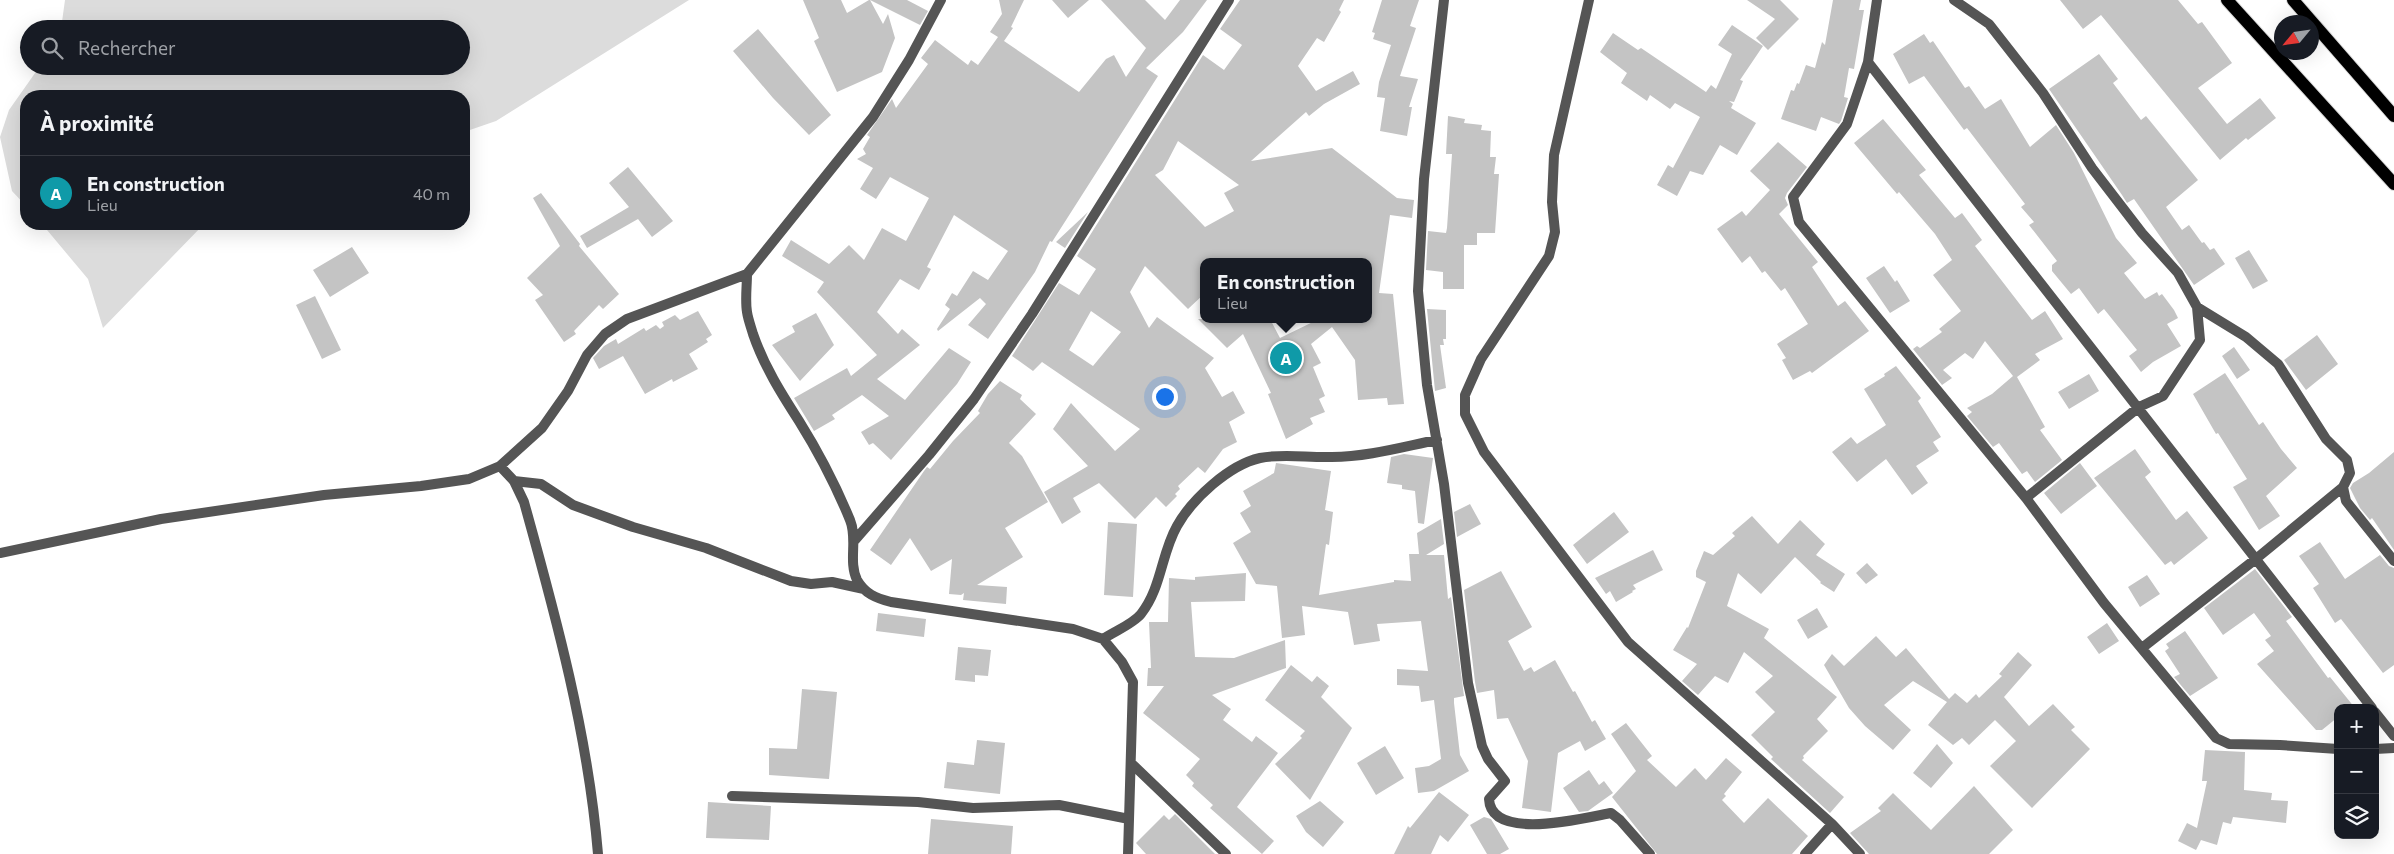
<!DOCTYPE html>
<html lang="fr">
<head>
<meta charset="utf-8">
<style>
	body { margin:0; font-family:Commissioner,sans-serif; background:#20242c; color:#f1f3f6 }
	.controls { position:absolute; right:15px; bottom:15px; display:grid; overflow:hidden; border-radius:10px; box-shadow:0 5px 20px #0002 }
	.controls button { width:45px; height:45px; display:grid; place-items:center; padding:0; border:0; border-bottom:1px solid #363941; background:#171b24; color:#f1f3f6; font:25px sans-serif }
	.compass { position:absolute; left:2274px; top:15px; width:45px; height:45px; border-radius:50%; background:#171b24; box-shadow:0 5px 20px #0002; rotate:241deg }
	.you { position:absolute; left:1164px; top:396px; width:18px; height:18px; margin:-12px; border:4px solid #fff; border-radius:50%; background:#1a73e8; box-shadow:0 0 0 8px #1a73e833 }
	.badge { display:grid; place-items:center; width:32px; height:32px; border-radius:50%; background:#7c3aed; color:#fff; font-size:16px; font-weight:700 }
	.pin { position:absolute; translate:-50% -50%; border:2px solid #fff; box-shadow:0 1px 5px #0006 }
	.popup { position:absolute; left:1200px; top:258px; width:172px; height:65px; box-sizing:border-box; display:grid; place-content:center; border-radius:10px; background:#171b24; filter:drop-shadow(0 1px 4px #0005); font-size:16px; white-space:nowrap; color:#9ea1a6 }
	.popup b { font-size:19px; color:#f1f3f6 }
	.popup::after { content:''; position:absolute; left:50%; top:100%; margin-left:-10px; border:10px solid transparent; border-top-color:#171b24 }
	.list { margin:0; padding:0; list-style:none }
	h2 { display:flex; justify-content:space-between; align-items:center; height:65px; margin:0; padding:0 20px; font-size:21px }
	h2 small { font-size:16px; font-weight:400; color:#9ea1a6 }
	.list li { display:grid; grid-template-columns:32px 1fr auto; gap:15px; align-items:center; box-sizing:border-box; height:75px; padding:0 20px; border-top:1px solid #363941 }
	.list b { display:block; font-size:19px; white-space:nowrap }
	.list p { margin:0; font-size:16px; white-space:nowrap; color:#9ea1a6 }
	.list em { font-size:16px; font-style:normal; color:#9ea1a6 }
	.icon { flex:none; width:28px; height:28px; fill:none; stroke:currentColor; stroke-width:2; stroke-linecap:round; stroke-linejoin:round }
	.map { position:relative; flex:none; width:2394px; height:854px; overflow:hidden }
	.search { position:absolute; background:#171b24; box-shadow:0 5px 20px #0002; left:20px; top:20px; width:450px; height:55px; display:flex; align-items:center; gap:12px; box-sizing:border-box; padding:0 18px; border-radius:28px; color:#9ea1a6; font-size:19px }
	.panel { position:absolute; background:#171b24; box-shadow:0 5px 20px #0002; left:20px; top:90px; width:450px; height:140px; border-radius:20px }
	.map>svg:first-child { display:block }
	.green { fill:#dcdcdc }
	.building { fill:#c4c4c4; fill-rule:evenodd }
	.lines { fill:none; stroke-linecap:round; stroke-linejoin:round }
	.primary-casing { stroke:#dbdbdb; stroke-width:14 }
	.minor { stroke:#555; stroke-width:10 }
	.primary { stroke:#000; stroke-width:12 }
</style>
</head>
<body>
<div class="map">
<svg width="2394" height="854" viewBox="0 0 2394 854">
	<rect width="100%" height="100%" fill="#fff"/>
	<path class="green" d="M65 0H689L496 121 464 132V96H26V206L12 191 0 137 9 110 40 66H461V29H61Z
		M42 224H204L103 328 88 279Z"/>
	<path class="building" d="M803 0H841L847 13 869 0H907L928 11 920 25 870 0 883 24 888 14 895 38 882 72 837 92 814 41 819 38Z
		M999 0H1024L1011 27 1013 28 1004 41 1079 92 1106 59 1114 55 1126 77 1146 48 1101 0H1145L1165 20 1180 0H1207L1183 32 1146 68 1158 76 1052 242 1050 241 1035 272 988 339 968 325 986 304 980 298 938 331 937 329 950 309 945 305 952 293 957 296 973 271 988 280 1008 251 954 215 927 267 931 269 919 290 900 279 877 312 898 334 902 329 920 345 877 379 905 400 949 348 971 362 957 384 891 460 873 443 869 445 861 432 889 416 862 395 832 415 835 419 814 431 794 398 847 368 851 376 877 355 817 292 824 282 782 256 791 240 829 264 849 245 864 260 882 228 906 241 929 198 890 177 876 199 860 189 873 168 857 159 866 154 863 149 870 137 867 135 892 99 896 108 928 64 921 58 935 40 968 65 971 60 978 65 998 37 990 32 1002 14Z
		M1052 0H1089L1068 18Z
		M1240 0H1344L1339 10 1341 12 1324 42 1317 38 1298 66 1316 91 1353 71 1360 84 1324 104 1309 116 1306 112 1251 161 1332 148 1397 198 1414 200 1412 218 1390 215 1379 293 1393 294 1404 404 1388 405 1387 398 1358 400 1355 360 1332 327 1311 344 1321 363 1313 367 1325 396 1319 399 1325 412 1310 418 1313 424 1286 439 1268 394 1271 393 1243 334 1227 348 1198 319H1270L1280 338 1319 319H1368V262H1204V294L1188 309 1145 266 1130 292 1149 328 1157 317 1214 358 1205 368 1222 397 1233 391 1245 413 1229 422 1237 442 1223 449 1205 473 1198 467 1178 486 1180 489 1175 494 1177 496 1166 507 1156 497 1135 519 1099 483 1073 498 1081 512 1062 524 1044 492 1088 466 1053 429 1071 403 1115 451 1140 429 1042 362 1033 371 1012 356 1059 283 1079 295 1096 269 1077 256 1203 55 1224 70 1242 45 1220 29ZM1178 141 1239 185 1224 193 1234 211 1205 227 1155 175 1163 170ZM1091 311 1121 332 1093 366 1069 350Z
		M1382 0H1419L1410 26 1416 28 1400 76 1418 79 1409 107H1412L1407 136 1380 131 1385 98 1377 97 1379 82 1391 45 1373 39 1375 33 1372 32Z
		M1747 0H1780L1799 19 1768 50 1756 38 1775 19Z
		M1833 0H1861L1859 10H1864L1854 69 1849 68 1844 97 1848 98 1841 121 1839 124 1821 117 1816 131 1781 119 1791 90 1794 91 1797 83 1799 84 1806 65 1815 68 1822 42 1825 45Z
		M2060 0H2178L2198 24 2202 22 2232 63 2198 88 2227 124 2260 98 2276 118 2248 140 2246 138 2220 160 2101 15 2083 29Z
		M1732 25 1763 46 1740 80 1743 81 1734 102 1729 101 1733 104 1731 108 1756 123 1737 155 1720 145 1703 175 1690 171 1677 196 1657 185 1668 165 1673 168 1700 117 1675 103 1670 109 1650 95 1647 101 1621 83 1627 73 1600 52 1613 33 1638 50 1641 48 1706 92 1711 85 1716 89 1732 54 1718 45Z
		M758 29 831 115 809 135 773 98 733 51Z
		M1924 34 1930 43 1933 41 1965 88 1969 86 1985 109 2001 99 2030 147 2056 125 2074 153 2116 238 2137 263 2124 273 2145 299 2157 292 2159 296 2162 294 2174 310 2178 318 2167 324 2181 346 2153 362 2141 372 2129 356 2137 350 2104 309 2098 314 2079 288 2071 294 2052 271V265L2057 261 2029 225 2034 222 2021 207 2025 204 1967 128 1964 130 1924 76 1909 84 1893 54Z
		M2099 54 2118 79 2113 83 2141 120 2146 116 2198 180 2166 207 2182 230 2189 225 2202 243 2204 242 2210 250 2214 248 2225 264 2194 285 2134 199 2127 203 2122 195 2049 89Z
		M1448 116 1465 119 1464 123 1482 125 1481 130 1491 131 1490 157H1496L1494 174H1499L1495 233H1477V245H1464V289H1443V272L1426 270 1428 231 1446 233 1447 228 1452 154H1446Z
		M1883 119 1926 170 1919 175 1955 218 1962 213 1982 240 1975 246 2032 320 2045 311 2063 339 2035 354 2040 360 2017 377 2045 427 2040 430 2062 460 2035 482 2027 471 2022 474 1999 443 1993 447 1967 416 1972 412 1967 408 1992 394 2013 376 1985 341 1973 359 1965 353 1943 370 1952 378 1942 385 1913 349 1917 346 1920 348 1942 332 1939 329 1961 311 1933 275 1952 260 1935 234 1899 192 1897 194 1854 143Z
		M1778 142 1807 167 1787 193 1785 198 1788 205 1779 214 1818 262 1812 267 1838 306 1845 301 1869 331 1812 373 1810 371 1793 380 1782 360 1786 358 1777 344 1808 324 1785 288 1781 291 1765 271 1762 273 1750 256 1742 263 1717 229 1742 211 1746 216 1770 190 1750 171Z
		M628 167 673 221 652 237 638 219 587 248 580 236 629 207 609 183Z
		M541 193 580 244 579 246 619 294 603 309 599 305 574 331 576 334 564 342 535 300 543 295 527 278 560 246 533 198Z
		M1088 212 1065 248 1056 242Z
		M352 247 369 273 330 297 313 270Z
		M2249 250 2268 281 2253 289 2235 258Z
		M1884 266 1895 282 1897 280 1910 301 1890 313 1866 278Z
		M315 296 341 350 322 359 296 305Z
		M1427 309 1446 310V339H1443L1444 345H1440L1446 388 1435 391Z
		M698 311 712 335 706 339 708 342 689 354 698 369 673 382 672 379 645 394 623 356 599 369 593 358 604 346 616 339 618 344 644 328 646 331 656 325 660 329 664 326 662 322 675 315 680 320Z
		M816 313 834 345 800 381 772 345 795 332 792 326Z
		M2317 335 2338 364 2306 390 2284 360Z
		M2234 347 2250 370 2237 379 2222 356Z
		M1896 366 1921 398 1918 401 1941 437 1933 442 1939 451 1916 466 1928 483 1912 495 1886 459 1857 482 1832 452 1851 437 1857 444 1886 425 1864 389 1885 376 1884 374Z
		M2225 373 2259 425 2263 422 2281 449 2297 468 2266 496 2280 516 2259 530 2233 487 2247 479 2218 433 2216 434 2193 394Z
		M2089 374 2099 391 2069 409 2058 392Z
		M1000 381 1022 395 1020 399 1036 414 1009 443 1022 456 1048 502 1005 528 1023 557 977 585 1007 587 1006 604 963 600 964 593 961 595 949 594 952 559 931 571 910 538 891 565 870 550 924 471 927 467 930 469 953 441 980 413 978 411 988 394Z
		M2135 449 2151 472 2145 477 2176 520 2187 511 2208 538 2174 565 2171 561 2165 565 2094 478Z
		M2394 452V550L2372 518 2370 520 2360 508 2350 488 2353 483 2369 473Z
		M1404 454 1433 458 1424 524 1418 523 1415 491 1402 489V485L1387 483 1391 457Z
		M1276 463 1331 471 1325 510 1333 512 1329 545 1326 544 1319 595 1394 582V580L1411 581 1409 554H1419L1417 533 1441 519 1444 544 1426 555H1444L1448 599 1451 597 1464 696 1454 698V703L1460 755 1469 771 1434 791 1418 793 1415 768 1429 766 1441 759 1434 700 1421 702 1419 686 1397 685V669L1428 671 1421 621 1377 624 1380 641 1354 645 1348 612 1302 606 1305 635 1282 638 1277 586 1256 584 1233 543 1251 532 1240 513 1251 506 1243 491 1274 473Z
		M2080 463 2097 486 2061 514 2044 493Z
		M1470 504 1481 524 1457 537 1454 512Z
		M1614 512 1629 532 1587 564 1573 545Z
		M1752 516 1778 544 1800 520 1825 544 1816 555 1845 574 1834 592 1820 583 1821 582 1795 557 1761 594 1738 573 1727 606 1769 629 1764 638 1837 697 1817 719 1828 731 1803 756 1804 758 1802 760 1844 797 1830 813 1771 759 1773 757 1751 735 1775 712 1755 692 1773 676 1744 652 1728 683 1715 676 1698 695 1682 681 1697 664 1673 650 1687 627 1688 628 1706 582 1696 577V571L1704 551 1713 555 1735 536 1732 533Z
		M1108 522 1137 524 1133 597 1104 595Z
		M2320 542 2345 579 2380 555 2389 566 2394 568V665L2383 673 2341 619 2335 623 2313 588 2319 584 2299 556Z
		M1653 550 1663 570 1633 585 1636 589 1632 591 1633 592 1616 602 1610 591 1606 594 1595 578Z
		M1867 563 1878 575 1866 584 1856 573Z
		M2255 569 2292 617 2286 621 2328 678 2330 677 2355 708H2338V717L2322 730H2316L2257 664 2274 651 2265 640 2271 636 2254 613 2223 635 2204 608Z
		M1501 571 1532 627 1508 641 1524 671 1531 667 1534 672 1555 660 1573 692 1575 691 1592 722 1595 720 1606 739 1585 751 1580 741 1558 753 1551 812 1522 808 1528 761 1508 718 1497 719 1494 690 1477 693 1475 682 1464 590Z
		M1246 573 1245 601 1191 602 1195 657 1234 658 1285 640 1286 668 1212 695 1231 709 1223 720 1252 742 1256 736 1278 753 1237 807 1274 841 1262 854 1210 808 1213 805 1192 786 1194 783 1186 775 1200 759 1143 713 1164 686H1147L1148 668H1151L1149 622H1168L1169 578 1195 580V577Z
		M2147 575 2160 594 2140 607 2128 587Z
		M1817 608 1828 627 1808 639 1797 620Z
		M878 613 926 619 924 637 876 631Z
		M2107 623 2119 641 2099 654 2087 637Z
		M2185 631 2218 678 2190 696 2174 677 2180 674 2165 651 2169 648 2166 644Z
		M1876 636 1896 657 1906 648 1949 699 1955 693 1967 703 1976 694 1979 698 2002 676 1999 674 2018 652 2032 665 2004 697 2029 726 2053 704 2075 727 2071 730 2090 749 2032 808 1990 766 2016 741 1995 720 1969 745 1962 738 1953 745 1928 725 1947 702 1913 681 1884 705 1911 730 1893 750 1865 726 1849 708 1824 665 1832 654 1844 666Z
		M958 647 991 650 988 676 975 675V682L955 680Z
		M1291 665 1312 682 1317 676 1329 686 1321 697 1352 728 1310 800 1275 764 1302 738 1300 736 1305 731 1265 700Z
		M802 689 837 692 829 779 769 775V748L797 749Z
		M1626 723 1652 756 1647 760 1676 787 1695 768 1706 780 1726 758 1742 772 1724 794 1726 796 1722 800 1744 823 1768 798 1808 836 1792 854H1657L1612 797 1636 771 1611 734Z
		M977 740 1005 743 1000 794 944 788 947 762 974 765Z
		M1937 744 1953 763 1931 788 1913 773Z
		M1385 746 1404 778 1376 795 1357 763Z
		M2205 750 2245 752 2244 790 2272 793 2271 800 2288 801 2286 823 2233 817 2231 824 2223 822 2217 845 2201 840 2196 850 2178 841 2187 823 2197 828 2207 781H2202Z
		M1589 770 1599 785 1604 781 1613 793 1588 811 1579 812 1563 788Z
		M1974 786 2013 830 1989 854H1869L1850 833 1881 811 1878 808 1893 793 1931 830Z
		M1439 792 1469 815 1448 842 1440 835 1431 854H1394L1408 826 1410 828Z
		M1320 801 1344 822 1323 847 1306 832 1296 816Z
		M708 802 771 806 769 840 706 838Z
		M1175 814 1215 854H1146L1136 843 1164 815 1169 820Z
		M1484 817 1491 819 1509 849 1500 854H1487L1470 825Z
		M931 819 1013 826 1011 854H928Z"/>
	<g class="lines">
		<g class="primary-casing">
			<path id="primary" d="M2227 0 2394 184
				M2293 0 2394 116"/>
		</g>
		<path class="minor" d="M1444 0 1424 179 1418 291 1427 385 1444 484 1468 683 1482 746 1488 759 1505 781 1489 799C1491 842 1584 818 1611 813L1620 820 1650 854
			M1589 0 1554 155 1552 202 1555 232 1549 256 1481 359 1465 395V414L1484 452 1628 642 1832 824 1860 854
			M1877 0 1868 62 1847 124 1793 197 1799 222 2026 498 2104 603 2216 738 2229 744 2280 745 2338 749
			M1954 0 1989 24 2043 93 2092 168 2142 233 2178 273 2197 307 2200 340 2163 396 2139 407 2026 498
			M1868 62 2372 708
			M747 274C747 286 745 300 747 312 748 319 751 327 753 334 764 366 781 393 799 421 819 453 836 486 850 520 858 539 848 561 857 580 865 594 876 598 891 602L1073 629 1103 639 1122 662 1133 682 1128 854
			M500 466 514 481 524 502C556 617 588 734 598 854
			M514 481 541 484 573 505 633 527 706 548 791 581 811 584 832 582 864 589
			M2343 487 2346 501 2394 561
			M855 540 929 455 974 399 1032 314 1229 0
			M0 553 161 519 324 495 421 486 469 479 500 466 542 428 568 391 587 355 605 334 627 319 747 274 873 117 909 60 941 0
			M1103 639C1115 631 1133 624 1141 614 1162 587 1161 554 1177 526 1192 499 1229 465 1260 458 1284 453 1308 458 1332 457 1367 457 1402 447 1437 440
			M2142 648 2257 558 2343 487 2350 473 2347 460 2326 439 2278 364 2246 337 2197 307
			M2375 712 2394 736
			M2375 749 2394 748
			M1131 763 1226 854
			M732 796 918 802 973 808 1059 805 1129 819
			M1805 854 1832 824"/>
		<use href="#primary" class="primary"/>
	</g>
</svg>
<div class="controls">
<button>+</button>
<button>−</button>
<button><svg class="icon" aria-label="layers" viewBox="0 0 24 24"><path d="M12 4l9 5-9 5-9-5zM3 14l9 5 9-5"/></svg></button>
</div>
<svg class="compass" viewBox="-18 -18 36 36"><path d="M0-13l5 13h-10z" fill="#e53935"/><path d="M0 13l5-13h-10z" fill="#9ea1a6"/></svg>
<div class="you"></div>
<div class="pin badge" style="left:1286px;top:358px;background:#0f9aa8">A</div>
<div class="popup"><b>En construction</b>Lieu</div>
<div class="search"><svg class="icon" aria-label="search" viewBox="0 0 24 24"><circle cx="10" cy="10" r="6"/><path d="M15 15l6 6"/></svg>Rechercher</div>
<section class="panel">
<h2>À proximité<small></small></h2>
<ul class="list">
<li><span class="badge" style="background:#0f9aa8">A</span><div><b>En construction</b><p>Lieu</p></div><em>40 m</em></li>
</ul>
</section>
</div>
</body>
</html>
